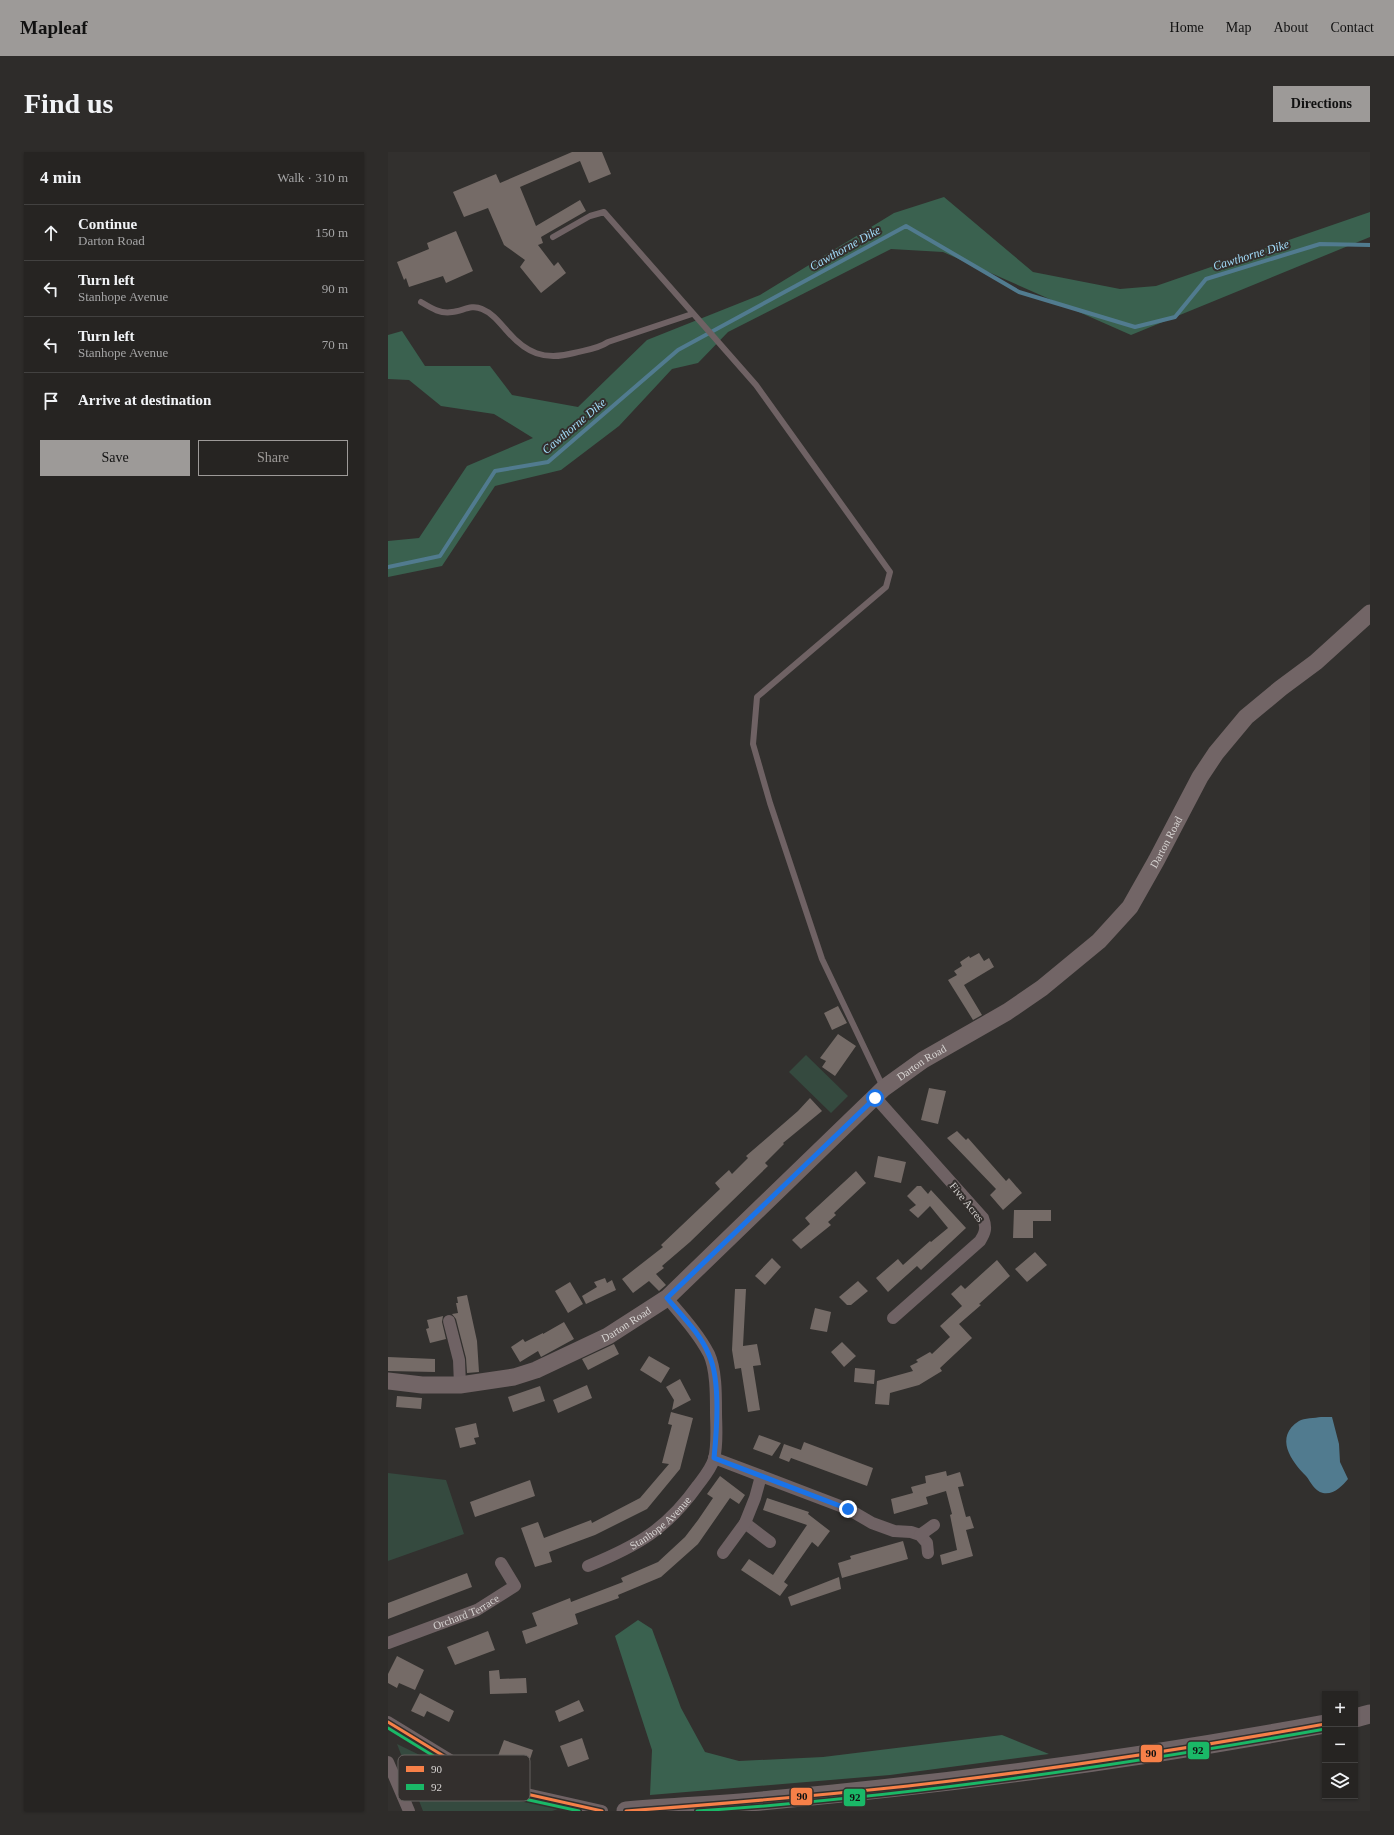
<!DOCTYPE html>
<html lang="en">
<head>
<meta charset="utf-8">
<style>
	body { margin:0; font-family:Georgia,serif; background:#2e2c2a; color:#f1f3f6 }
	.controls { position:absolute; right:12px; bottom:12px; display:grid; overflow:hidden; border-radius:0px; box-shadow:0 1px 3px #0004 }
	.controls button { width:36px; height:36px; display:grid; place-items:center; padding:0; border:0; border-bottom:1px solid #424140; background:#262422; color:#f1f3f6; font:20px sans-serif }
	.stop { position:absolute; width:12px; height:12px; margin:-9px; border:3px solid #1a73e8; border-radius:50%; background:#fff }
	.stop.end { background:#1a73e8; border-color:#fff; box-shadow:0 1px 4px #0008 }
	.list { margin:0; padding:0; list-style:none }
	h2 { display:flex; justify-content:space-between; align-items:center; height:52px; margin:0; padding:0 16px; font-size:17px }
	h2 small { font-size:13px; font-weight:400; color:#a4a4a5 }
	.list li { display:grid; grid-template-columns:26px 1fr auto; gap:12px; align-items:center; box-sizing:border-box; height:56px; padding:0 16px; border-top:1px solid #424140 }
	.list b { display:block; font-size:15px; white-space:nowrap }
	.list p { margin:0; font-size:13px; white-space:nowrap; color:#a4a4a5 }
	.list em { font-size:13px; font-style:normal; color:#a4a4a5 }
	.actions { display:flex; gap:8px; padding:12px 16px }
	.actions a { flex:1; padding:9px 0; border:1px solid #9d9a98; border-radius:0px; text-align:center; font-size:14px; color:#9d9a98 }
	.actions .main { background:#9d9a98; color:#111 }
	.icon { flex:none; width:22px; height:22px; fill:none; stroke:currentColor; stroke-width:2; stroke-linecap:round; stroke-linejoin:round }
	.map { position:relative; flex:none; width:982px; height:1659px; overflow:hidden; border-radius:0px }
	header { display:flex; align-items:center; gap:24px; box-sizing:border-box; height:56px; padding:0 20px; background:#9d9a98; color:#111 }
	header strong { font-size:19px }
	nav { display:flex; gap:22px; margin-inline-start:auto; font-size:14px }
	.intro { display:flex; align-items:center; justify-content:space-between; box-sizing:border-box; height:96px; padding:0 24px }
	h1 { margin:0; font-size:28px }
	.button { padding:10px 18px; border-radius:0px; background:#9d9a98; color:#111; font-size:14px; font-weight:700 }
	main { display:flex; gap:24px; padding:0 24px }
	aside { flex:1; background:#262422; border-radius:0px; box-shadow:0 1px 3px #0004 }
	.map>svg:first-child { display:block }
	.green { fill:#354a3f }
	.forest { fill:#3a614f }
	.water { fill:#517b8f }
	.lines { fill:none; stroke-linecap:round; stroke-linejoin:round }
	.stream { stroke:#517b8f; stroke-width:4 }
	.building { fill:#756b67 }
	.lane { stroke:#6f6264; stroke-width:6 }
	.street { stroke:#6f6264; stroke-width:12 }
	.secondary { stroke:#726566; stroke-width:17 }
	.primary { stroke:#6f6365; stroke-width:19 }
	.bus-1-casing { stroke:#332f2d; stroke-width:6 }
	.bus-2-casing { stroke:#332f2d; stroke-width:6 }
	.bus-1 { stroke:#f78048; stroke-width:3 }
	.bus-2 { stroke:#1ab867; stroke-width:3 }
	.route { stroke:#1a73e8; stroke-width:5 }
	.labels { text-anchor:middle; stroke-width:4; stroke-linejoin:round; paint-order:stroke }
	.street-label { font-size:11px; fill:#d6d3d1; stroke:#332f2d }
	.water-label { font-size:12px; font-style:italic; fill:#a2dcfa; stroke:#332f2d }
	.key { fill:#332f2d; stroke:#64605e; stroke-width:1 }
	.key-label { font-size:11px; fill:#d6d3d1 }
	.line-badge { stroke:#332f2d; stroke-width:1.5 }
	.pale-badge-label { font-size:11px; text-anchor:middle; font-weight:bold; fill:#111 }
</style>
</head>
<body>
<header>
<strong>Mapleaf</strong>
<nav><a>Home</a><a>Map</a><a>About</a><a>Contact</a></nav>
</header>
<div class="intro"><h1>Find us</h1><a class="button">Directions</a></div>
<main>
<aside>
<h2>4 min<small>Walk · 310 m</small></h2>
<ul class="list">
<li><svg class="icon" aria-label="ahead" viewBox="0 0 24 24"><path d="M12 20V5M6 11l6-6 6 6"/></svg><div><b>Continue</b><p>Darton Road</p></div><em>150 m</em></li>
<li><svg class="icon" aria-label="left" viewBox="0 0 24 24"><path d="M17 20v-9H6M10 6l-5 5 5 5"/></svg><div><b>Turn left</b><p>Stanhope Avenue</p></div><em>90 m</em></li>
<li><svg class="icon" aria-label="left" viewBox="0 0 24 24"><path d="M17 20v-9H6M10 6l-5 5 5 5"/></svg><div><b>Turn left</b><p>Stanhope Avenue</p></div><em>70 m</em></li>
<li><svg class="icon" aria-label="arrive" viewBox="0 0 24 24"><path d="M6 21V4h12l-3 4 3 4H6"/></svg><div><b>Arrive at destination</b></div></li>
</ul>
<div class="actions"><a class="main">Save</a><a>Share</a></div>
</aside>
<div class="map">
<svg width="982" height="1659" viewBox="0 0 982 1659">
	<rect width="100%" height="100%" fill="#32302e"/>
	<path class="green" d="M418 903 460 944 443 961 401 920Z
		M0 1321 58 1328 76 1382 0 1409Z
		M9 1592 106 1639 170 1657 164 1659H35Z"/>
	<path class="forest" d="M556 45 645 120 732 137 768 134 982 60V85L743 183 555 100 503 97 340 180 310 211 284 217 231 274 173 318 107 334 54 414 0 425V389L31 386 79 314 145 286 106 262 53 254 21 228 0 227V183L14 179 37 214H102L124 243 190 255 259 188 372 143 506 61Z
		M250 1468 264 1477 293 1556 317 1600 351 1609 435 1605 614 1583 661 1602 502 1623 262 1643 264 1598 227 1484Z"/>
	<path class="water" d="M933 1265H944L951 1292 952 1310 960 1327C954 1334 946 1343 935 1341 926 1339 923 1330 918 1324 903 1309 886 1285 911 1269 916 1266 927 1266 933 1265Z"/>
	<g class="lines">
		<path class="stream" d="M0 415 52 404 107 319 160 310 290 198 518 74 631 140 747 175 787 165 818 127 932 92 982 93"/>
	</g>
	<path class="building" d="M184 0H214L223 22 201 31 192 9 132 35 148 74 192 48 198 59 153 85 155 91 150 93 166 114 170 110 178 121 153 141 132 115 137 108 116 93 100 56 76 65 65 40 108 22 112 31Z
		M68 79 85 119 58 131 55 124 21 135 18 126 16 128 9 110 41 97 39 91Z
		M591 801 596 809 601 806 606 815 576 833 594 863 585 868 560 828 569 823 566 819 574 814 572 810 581 804 582 806Z
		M450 854 459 871 444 878 436 861Z
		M450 882 468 894 447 924 434 915 438 909 432 906Z
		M541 936 558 939 550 972 533 968Z
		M422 946 434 959 395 991 396 992 377 1011 380 1014 302 1090 274 1114 276 1116 268 1122 278 1133 271 1139 261 1129 245 1141 234 1127 275 1095 273 1093 332 1037 327 1031 341 1018 344 1022 360 1006 358 1004 410 959Z
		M569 979 578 988 580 986 618 1029 621 1026 634 1041 615 1058 602 1043 608 1037 559 986Z
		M490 1004 518 1010 513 1031 486 1025Z
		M468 1019 478 1031 446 1061 448 1063 440 1070 443 1073 413 1097 404 1088 422 1072 417 1066Z
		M529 1034H533L540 1042 543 1038 578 1076 533 1118 529 1114 500 1140 488 1126 510 1107 515 1113 542 1089 543 1090 560 1076 542 1054 530 1066 521 1058 528 1053 519 1044Z
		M626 1058H663V1069H645V1086H625Z
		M647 1100 659 1113 639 1130 627 1117Z
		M384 1106 393 1115 377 1133 367 1124Z
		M609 1108 622 1124 591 1152 593 1153 571 1172 584 1186 552 1216 554 1219 531 1233 502 1241 501 1253 487 1252 489 1229 525 1219 522 1214 530 1210 528 1208 542 1200 544 1202 562 1185 552 1174 574 1154 563 1142 573 1133 577 1137Z
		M217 1126 219 1131 224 1128 228 1138 198 1152 194 1144 209 1135 206 1130Z
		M470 1129 480 1139 463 1153H459L451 1145Z
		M182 1130 195 1152 180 1161 167 1139Z
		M347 1137H358L355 1194 369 1192 373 1213 365 1214 372 1258 360 1260 353 1216 347 1217 344 1198Z
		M79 1143 89 1189 91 1220 79 1221 78 1206 68 1167 64 1162 70 1161 68 1151H70L69 1145Z
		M427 1156 443 1160 439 1180 422 1177Z
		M55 1164 54 1170 58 1187 42 1191 38 1177 41 1176 39 1168Z
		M176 1170 186 1187 153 1205 150 1199 132 1210 123 1195 135 1187 137 1190 155 1181V1182Z
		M454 1190 468 1204 456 1215 443 1200Z
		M226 1192 231 1202 200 1218 194 1207Z
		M261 1204 282 1216 273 1231 252 1218Z
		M0 1205 47 1207V1220L0 1219Z
		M467 1216 487 1218 486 1232 466 1230Z
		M292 1227 303 1248 284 1258 286 1248 278 1235Z
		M199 1233 204 1246 170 1261 165 1248Z
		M152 1234 157 1249 125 1260 120 1245Z
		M9 1244 34 1246 33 1257 8 1255Z
		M283 1260 305 1266 292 1317 259 1357 207 1383 161 1400 164 1410 147 1415 133 1376 150 1370 156 1386 203 1368 204 1371 252 1346 281 1312 274 1311 284 1273 280 1272Z
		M88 1271 91 1285 86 1286 88 1292 72 1296 67 1276Z
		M371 1283 393 1291 384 1304 365 1297Z
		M416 1290 485 1316 479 1334 403 1306 401 1310 391 1306 396 1292 413 1298Z
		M558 1319 559 1324 572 1320 576 1334 570 1335 578 1365 582 1364 586 1376 578 1378 585 1404 554 1413 552 1403 569 1398 562 1363 564 1362 558 1339 538 1345 540 1352 506 1362 503 1347 525 1341 523 1335 538 1331 537 1324Z
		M332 1324 357 1343 351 1352 342 1346 310 1392 273 1425 230 1443 231 1446 187 1462 190 1472 138 1492 134 1479 149 1474 144 1461 182 1446 183 1450 235 1430 233 1426 270 1410 297 1385 310 1368 325 1346 319 1342Z
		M142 1328 147 1344 87 1365 82 1350Z
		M379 1346 421 1360 420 1362 442 1379 430 1395 424 1390 396 1430 400 1433 392 1444 353 1418 361 1407 385 1423 419 1373 375 1358Z
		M515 1389 520 1407 454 1426 450 1411 463 1407 462 1404Z
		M79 1421 84 1435 0 1467V1451Z
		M451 1425 453 1437 403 1454 400 1445Z
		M100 1479 107 1498 67 1513 59 1495Z
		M9 1504 36 1518 27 1538 11 1531 9 1536 0 1531V1522Z
		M111 1518 112 1527 138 1526 139 1541 102 1542 101 1519Z
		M32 1541 66 1559 61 1570 39 1559 36 1565 23 1559Z
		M191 1548 196 1559 171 1570 167 1559Z
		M194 1586 201 1607 180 1615 172 1594Z
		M116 1588 145 1598 140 1613 110 1604Z"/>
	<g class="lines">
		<path class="lane" d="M165 85 202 64 216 60 368 233 502 420 498 435 369 545 365 592 382 651 434 807 495 935
			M33 150C43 156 52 162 64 160 75 159 83 152 94 157 104 161 111 170 119 179 138 201 156 209 186 201 197 198 210 197 220 190L304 162"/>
		<g class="street">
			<path d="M487 945 595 1066C599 1076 597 1081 592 1089L505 1166"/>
			<path d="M61 1169 71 1208 72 1233"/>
			<path d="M326 1306 460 1357 484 1371 506 1379 523 1380 532 1383 539 1391 540 1401"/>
			<path d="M357 1371 382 1390"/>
			<path d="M532 1383 546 1373"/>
			<path d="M335 1401 357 1371 367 1346 373 1324"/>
			<path id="s1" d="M200 1414C249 1394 279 1377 310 1333 316 1325 323 1317 326 1307 330 1292 328 1274 328 1259 328 1242 328 1217 321 1202 310 1181 294 1164 279 1146"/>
			<path id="s2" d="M0 1491 89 1458 127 1434 113 1411"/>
			<path d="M0 1570 77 1617 134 1641 214 1659"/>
			<path d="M0 1610 21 1659"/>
		</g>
		<path class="secondary" id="s3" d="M0 1229 34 1233H72L126 1225 148 1218 220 1184 279 1146 496 936 535 908 619 860 654 836 711 789 742 755 768 709 812 625 828 601 858 565 893 536 928 510 982 461"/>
		<path class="primary" d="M967 1566 982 1562
			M238 1659C286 1655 335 1653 383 1648 569 1631 753 1606 937 1572"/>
		<g class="bus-1-casing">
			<path id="bus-1" d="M0 1570 77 1617 134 1641 214 1659
				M238 1659C332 1652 426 1644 520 1634 660 1618 799 1597 937 1572"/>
		</g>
		<g class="bus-2-casing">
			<path id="bus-2" d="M0 1576 75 1622 132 1646 191 1659
				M309 1659C519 1645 729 1614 937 1577"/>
		</g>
		<use href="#bus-1" class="bus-1"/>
		<use href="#bus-2" class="bus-2"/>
	</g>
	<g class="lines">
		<path class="route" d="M460 1357 326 1306C329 1277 333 1229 321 1203 312 1181 294 1164 279 1146L487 946"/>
	</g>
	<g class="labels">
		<g class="street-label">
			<text dy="4" stroke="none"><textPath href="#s3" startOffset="983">Darton Road</textPath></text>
			<text dy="4" stroke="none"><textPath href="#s3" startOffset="647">Darton Road</textPath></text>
			<text transform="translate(579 1050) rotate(51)" y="4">Five Acres</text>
			<text dy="4" stroke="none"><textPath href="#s3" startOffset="251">Darton Road</textPath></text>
			<text dy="4" stroke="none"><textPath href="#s1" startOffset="85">Stanhope Avenue</textPath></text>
			<text dy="4" stroke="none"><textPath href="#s2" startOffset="84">Orchard Terrace</textPath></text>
		</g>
		<g class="water-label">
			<text transform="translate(457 96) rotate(-29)" y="4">Cawthorne Dike</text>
			<text transform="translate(863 103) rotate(-17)" y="4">Cawthorne Dike</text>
			<text transform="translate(186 274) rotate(-40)" y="4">Cawthorne Dike</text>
		</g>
	</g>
	<rect x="10" y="1603" width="132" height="46" rx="6" class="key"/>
	<rect x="18" y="1614" width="18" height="6" fill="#f78048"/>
	<rect x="18" y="1632" width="18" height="6" fill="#1ab867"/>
	<g class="key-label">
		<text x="43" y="1621">90</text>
		<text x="43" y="1639">92</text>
	</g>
	<g class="line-badge">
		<rect x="799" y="1589" width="23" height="19" rx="4" fill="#1ab867"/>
		<rect x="752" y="1592" width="23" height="19" rx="4" fill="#f78048"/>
		<rect x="402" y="1635" width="23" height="19" rx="4" fill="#f78048"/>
		<rect x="455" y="1636" width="23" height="19" rx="4" fill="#1ab867"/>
	</g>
	<g class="pale-badge-label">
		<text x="810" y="1602">92</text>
		<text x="763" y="1605">90</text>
		<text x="414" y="1648">90</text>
		<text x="467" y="1649">92</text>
	</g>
</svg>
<div class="controls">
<button>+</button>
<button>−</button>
<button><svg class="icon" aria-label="layers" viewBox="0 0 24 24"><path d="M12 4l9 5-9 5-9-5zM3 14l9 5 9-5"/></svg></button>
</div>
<div class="stop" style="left:487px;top:946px"></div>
<div class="stop end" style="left:460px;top:1357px"></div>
</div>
</main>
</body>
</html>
